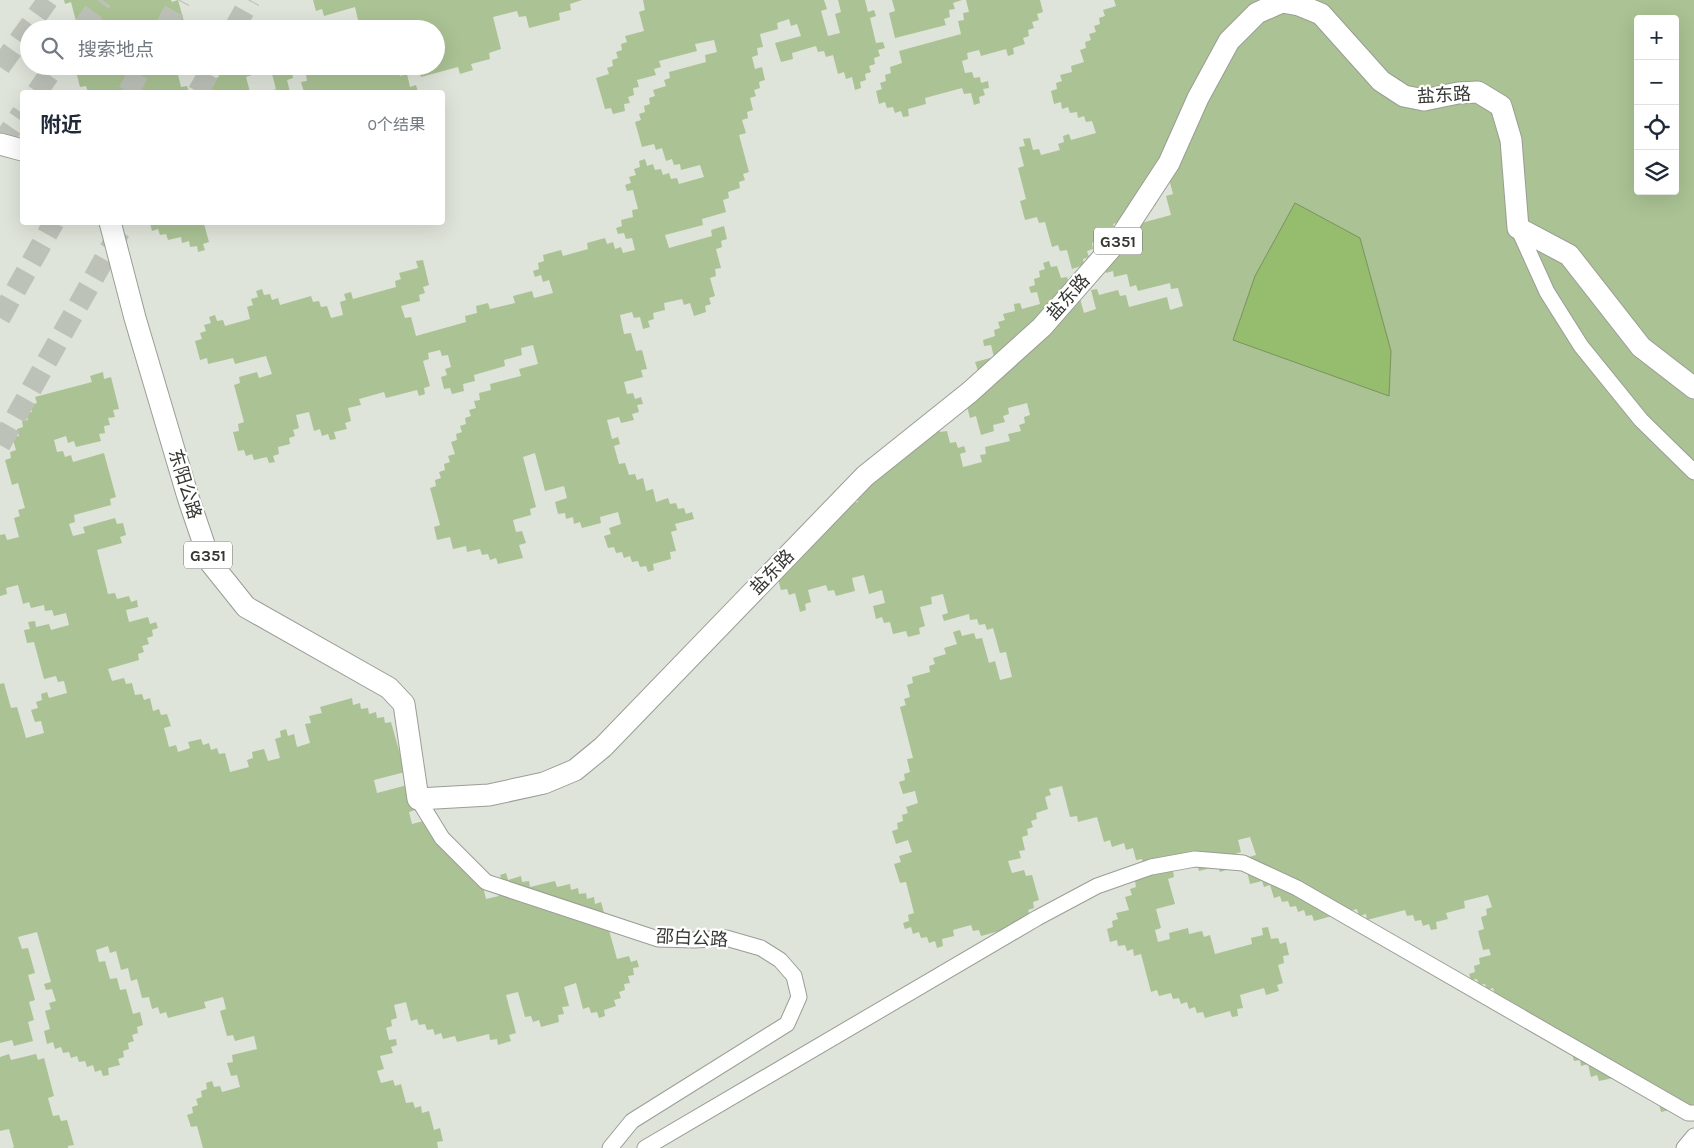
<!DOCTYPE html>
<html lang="zh">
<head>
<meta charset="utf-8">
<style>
	body { margin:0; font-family:Karla,"Noto Sans SC",sans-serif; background:#f6f6f7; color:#1f2937 }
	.controls { position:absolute; right:15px; top:15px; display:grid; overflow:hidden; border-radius:5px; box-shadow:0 5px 20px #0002 }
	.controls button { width:45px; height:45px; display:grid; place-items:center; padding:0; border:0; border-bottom:1px solid #e0e1e3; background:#fff; color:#1f2937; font:25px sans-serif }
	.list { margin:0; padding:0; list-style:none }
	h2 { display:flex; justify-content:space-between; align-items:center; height:65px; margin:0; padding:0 20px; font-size:21px }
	h2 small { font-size:16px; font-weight:400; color:#747a83 }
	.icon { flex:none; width:28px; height:28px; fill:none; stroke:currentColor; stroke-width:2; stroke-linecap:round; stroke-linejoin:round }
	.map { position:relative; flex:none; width:1694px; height:1148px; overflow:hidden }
	.search { position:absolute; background:#fff; box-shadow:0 5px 20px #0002; left:20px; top:20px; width:425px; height:55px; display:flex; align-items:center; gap:12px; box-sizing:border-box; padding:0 18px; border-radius:28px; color:#747a83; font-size:19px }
	.panel { position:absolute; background:#fff; box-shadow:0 5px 20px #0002; left:20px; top:90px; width:425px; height:135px; border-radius:5px }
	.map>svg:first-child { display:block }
	.green { fill:#aac294; fill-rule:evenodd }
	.water { fill:#96bc6e; stroke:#79945d }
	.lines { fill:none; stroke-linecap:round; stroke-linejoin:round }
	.highway-tunnel { stroke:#bdc2b9; stroke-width:21; stroke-dasharray:21 11; stroke-linecap:butt }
	.minor-casing { stroke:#999e95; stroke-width:17 }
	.highway-casing { stroke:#999e95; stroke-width:23 }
	.minor { stroke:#fff; stroke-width:15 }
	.highway { stroke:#fff; stroke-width:21 }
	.labels { text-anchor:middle; stroke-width:4.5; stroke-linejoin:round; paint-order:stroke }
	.shield { fill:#fff; stroke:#727471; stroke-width:1 }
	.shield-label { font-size:16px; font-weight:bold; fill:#363834 }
	.street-label { font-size:18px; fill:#363834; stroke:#fff }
</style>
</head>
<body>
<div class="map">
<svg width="1694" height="1148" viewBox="0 0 1694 1148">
	<rect width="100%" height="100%" fill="#dfe4da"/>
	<path class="green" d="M64 0H171L172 2 178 0 186 29H51L76 21 71 2 65 4Z
		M313 0H582L570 4 571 10 559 13 560 20 529 28 526 16 519 17 517 11 493 17 501 49 489 53 490 59 471 64 473 70 460 74 458 67 421 77 418 66H436V29H341L340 25 358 20 355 7 324 16 322 9 316 11Z
		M643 0H824L827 9 821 11 828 36 840 33 835 14 841 12 838 0H865L868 12 874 10 876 16 870 18 876 43 883 42 885 48 878 50 880 56 874 58 875 64 869 66 871 72 865 74 866 80 860 82 861 88 855 90 852 77 846 79 844 72 838 74 833 55 826 57 824 51 818 52 816 46 792 53 793 59 781 62 775 43 801 36 797 24 791 26 789 19 777 23 778 29 760 34 763 47 757 48 758 55 752 57 755 69 762 67 765 80 759 82 760 88 754 90 756 96 750 98 753 110 747 112 748 118 742 120 746 133 739 135 749 172 743 174 745 180 739 182 740 188 728 192 729 198 723 200 726 212 702 219 703 225 665 235 669 248 712 236 711 230 724 226 727 239 721 241 722 247 716 249 721 268 715 269 716 276 710 278 715 296 709 298 711 304 705 306 706 312 694 316 690 303 684 305 682 299 664 303 665 310 653 313 654 319 648 321 650 327 643 329 640 317 634 318 632 312 620 315 624 334 631 333 636 351 642 350 647 369 641 370 643 377 624 382 627 394 633 393 635 399 641 397 643 404 637 405 639 412 632 414 634 420 621 423 619 417 607 420 612 439 618 437 620 444 614 446 619 464 625 463 629 475 635 474 637 480 643 478 646 491 653 489 656 502 668 498 670 504 676 503 678 509 684 508 686 514 692 512 694 519 675 524 677 530 671 532 676 551 670 552 671 559 653 564 654 570 648 572 646 566 640 567 638 561 632 562 630 556 624 558 622 552 616 553 614 547 608 548 604 536 611 534 609 528 621 524 618 512 600 517 601 523 582 528 580 522 574 524 573 517 566 519 565 513 558 514 555 502 567 498 564 486 545 491 535 453 523 457 536 507 530 509 531 515 513 520 516 532 522 531 526 543 519 545 523 558 498 564 496 558 490 560 488 554 482 555 480 549 467 552 466 546 453 549 450 537 437 540 434 527 440 525 430 488 436 486 435 480 441 478 439 472 445 470 444 464 450 462 448 456 455 454 451 442 457 440 456 434 462 432 460 426 466 424 465 418 471 416 469 410 476 408 474 401 480 400 479 393 491 390 490 384 521 376 519 369 538 364 533 345 521 348 522 355 504 360 505 366 474 375 475 381 463 384 464 391 452 394 450 388 444 389 441 377 447 375 445 369 451 367 448 355 442 356 440 350 428 353 429 359 423 361 430 386 424 388 425 394 419 396 417 390 386 398 384 392 359 399 361 405 348 408 351 421 345 423 347 429 334 432 336 439 330 440 328 434 322 436 320 429 314 431 309 412 296 415 299 428 293 430 295 436 289 438 290 444 278 447 279 454 273 456 275 462 269 463 267 457 254 460 252 454 246 456 244 450 238 451 233 432 239 431 238 424 244 422 234 385 240 383 239 377 257 372 259 378 272 374 266 356 235 364 233 358 208 364 207 358 200 360 195 341 202 339 200 333 206 331 204 325 211 323 209 317 215 315 217 321 223 320 225 326 250 319 247 307 253 305 251 299 258 297 256 291 262 289 264 295 270 294 272 300 278 298 280 305 311 296 313 302 319 301 321 307 327 306 331 318 343 315 340 302 346 300 344 294 351 292 353 299 396 287 395 281 401 279 399 273 418 268 416 261 423 260 429 285 423 287 425 293 419 295 420 301 401 306 405 318 411 317 416 336 466 322 465 316 477 313 476 306 488 303 490 309 515 303 513 296 532 291 534 298 553 293 549 280 543 282 541 275 535 277 533 271 539 269 538 263 544 261 543 255 561 250 563 256 588 249 587 243 605 238 607 244 613 242 615 249 621 247 623 253 635 250 632 238 626 239 624 233 618 234 616 228 622 226 621 220 633 217 632 210 638 209 633 190 627 191 625 185 631 183 629 177 636 175 634 169 640 167 639 161 645 159 647 166 653 164 655 170 661 169 663 175 669 173 671 179 677 178 679 184 704 177 700 165 681 170 680 164 674 165 672 159 666 161 662 148 656 150 654 144 642 147 635 122 641 120 639 114 645 112 644 106 650 104 649 98 655 96 653 90 666 86 664 80 670 78 669 72 706 62 705 55 717 52 714 40 695 44 697 51 659 61 661 67 654 69 656 75 637 80 639 87 633 88 634 95 628 97 630 103 624 104 625 111 613 114 611 108 605 109 596 78 609 74 607 68 613 66 612 60 618 58 616 52 622 50 621 44 627 42 625 36 644 31 639 12 645 10Z
		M892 0H962L953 3 955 9 949 10 950 17 944 19 946 25 895 38 889 13 895 11Z
		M966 0H1040L1043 12 1037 14 1039 20 1032 22 1034 28 1028 30 1029 36 1023 38 1025 44 1013 48 1014 54 1008 56 1006 49 981 56 979 50 967 53 968 59 962 61 965 73 972 72 974 78 980 77 981 83 988 81 989 88 983 89 985 95 979 97 980 103 974 105 971 93 964 94 962 88 925 98 926 104 908 109 909 116 903 117 901 111 895 113 893 107 887 108 885 102 879 104 876 91 882 89 880 83 886 81 885 75 891 73 890 67 902 63 899 51 961 34 958 21 964 20 963 13 969 12Z
		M1114 0H1694V1117L1684 1120 1682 1114 1676 1115 1674 1109 1661 1112 1656 1093 1644 1097 1642 1090 1636 1092 1634 1086 1628 1087 1626 1081 1620 1083 1618 1077 1599 1081 1597 1075 1591 1077 1588 1064 1581 1066 1580 1060 1574 1061 1567 1036 1497 1001 1493 988 1487 990 1485 984 1479 985 1477 979 1471 980 1469 974 1475 972 1474 966 1480 964 1479 958 1491 955 1489 949 1483 950 1478 931 1484 929 1481 917 1487 915 1486 909 1492 907 1488 895 1464 901 1465 908 1446 913 1448 919 1436 922 1437 929 1431 930 1429 924 1423 926 1421 920 1415 921 1413 915 1407 916 1405 910 1367 920 1366 914 1359 916 1357 909 1314 921 1312 915 1306 916 1304 910 1298 912 1296 906 1290 907 1288 901 1282 902 1280 896 1274 898 1270 885 1264 887 1262 881 1250 884 1247 871 1253 870 1249 857 1256 855 1250 837 1238 840 1241 852 1235 854 1237 860 1232 868 1220 872 1218 866 1199 871 1197 864 1173 871 1174 877 1168 879 1175 904 1156 909 1161 928 1155 930 1158 942 1170 939 1169 933 1188 928 1189 934 1202 931 1204 937 1210 935 1215 954 1252 944 1251 938 1263 935 1262 928 1268 927 1271 939 1278 938 1280 944 1286 942 1289 955 1283 956 1284 963 1278 965 1283 983 1277 985 1279 991 1266 995 1264 988 1240 995 1243 1008 1237 1009 1238 1016 1232 1017 1230 1011 1205 1018 1203 1012 1197 1013 1195 1007 1189 1009 1187 1002 1181 1004 1179 998 1173 999 1171 993 1159 996 1157 990 1151 992 1141 954 1134 956 1133 949 1127 951 1125 945 1118 946 1117 940 1110 942 1107 929 1113 927 1112 921 1118 919 1116 913 1129 910 1125 897 1132 895 1130 889 1136 887 1135 881 1141 879 1139 873 1145 871 1142 859 1136 860 1133 848 1126 850 1124 843 1112 847 1110 840 1104 842 1097 817 1078 822 1077 816 1070 817 1062 786 1049 789 1051 795 1045 797 1048 809 1036 813 1037 819 1031 821 1033 827 1027 829 1028 835 1022 837 1025 850 1019 851 1021 858 1008 861 1012 873 1024 870 1026 876 1032 875 1039 900 1033 902 1034 908 1028 910 1030 916 1025 924 981 936 979 930 973 931 971 925 953 930 954 936 942 939 943 946 937 948 935 941 929 943 927 937 921 938 919 932 913 934 911 927 905 929 903 923 909 921 908 915 914 913 906 882 900 883 894 864 901 862 899 856 912 852 908 840 896 844 892 831 898 829 897 823 903 821 902 815 908 813 906 807 918 803 915 791 903 794 899 782 905 780 904 774 910 772 907 759 913 758 900 707 906 705 904 699 910 697 907 685 913 683 912 677 930 672 929 666 935 664 933 658 946 654 944 648 957 644 953 632 960 630 962 636 974 633 976 639 982 638 989 663 995 661 1000 680 1012 677 1006 652 1000 653 993 628 987 630 985 624 979 625 977 619 970 620 969 614 944 621 942 615 948 613 943 594 931 597 932 604 920 607 925 626 919 628 920 634 908 637 906 631 893 634 890 622 884 623 882 617 876 619 873 606 885 603 882 590 869 594 864 575 852 578 855 591 836 596 834 590 828 591 826 585 808 590 811 602 805 604 806 610 800 612 795 593 789 595 787 589 781 590 774 565 827 510 858 502C854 487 870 474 867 459L885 454 884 447 934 434 939 426 940 432 947 431 950 443 956 442 958 448 964 446 966 452 960 454 963 467 982 462 980 455 986 454 985 447 1010 441 1008 434 1021 431 1019 425 1025 423 1024 417 1030 415 1027 403 1008 408 1009 414 1003 416 1005 422 993 425 994 431 981 435 976 416 970 418 965 399 979 374 975 362 994 357 991 345 984 346 983 340 995 336 994 330 1000 328 998 322 1005 320 1003 314 1015 311 1014 304 1020 303 1022 309 1040 304 1037 292 1031 293 1029 287 1035 285 1034 279 1040 277 1039 271 1045 269 1043 263 1049 261 1051 267 1057 266 1061 278 1067 277 1069 283 1075 281 1084 313 1096 309 1091 290 1097 289 1099 295 1118 290 1120 296 1126 295 1129 307 1167 297 1170 310 1183 306 1178 288 1171 289 1170 283 1138 291 1136 285 1130 287 1127 274 1114 277 1113 271 1106 273 1105 267 1134 225 1171 215 1166 196 1173 194 1168 175 1151 187 1156 205 1125 214 1126 220 1113 224 1115 230 1103 233 1104 239 1092 243 1093 249 1087 251 1089 257 1083 259 1084 265 1072 269 1067 250 1060 251 1058 245 1052 247 1045 222 1039 223 1037 217 1025 220 1020 201 1026 199 1018 168 1024 166 1019 147 1025 146 1023 139 1030 138 1033 150 1039 149 1041 155 1060 150 1058 144 1064 142 1063 136 1069 134 1071 140 1096 133 1092 121 1086 122 1084 116 1078 118 1077 112 1070 113 1068 107 1062 109 1061 102 1054 104 1051 91 1057 89 1056 83 1062 81 1060 75 1072 72 1071 66 1084 62 1080 50 1086 48 1085 42 1091 40 1089 34 1096 32 1094 26 1100 24 1099 18 1105 16 1103 10 1116 6ZM1638 19H1675V191H1638Z
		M84 66H182L184 73 178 75 181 87 187 86 189 92 214 85 213 79 219 77 217 71 235 66H260L251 69 252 75 246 77 250 92H88L86 86 80 87 77 75 83 73 81 67Z
		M270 66H297L298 70 292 72 293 78 287 80 290 92H270V91L276 89Z
		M310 66H398L400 76 407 74 410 87 416 85 418 92 424 90 425 92H351L350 90 339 92H304L301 82 307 81 306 74 312 73Z
		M150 223H208L204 224 209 242 203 244 205 250 198 252 197 246 190 247 189 241 182 243 181 237 168 240 166 234 160 235 158 229 152 231Z
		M103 372 104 379 111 377 119 409 113 410 115 417 108 418 110 425 104 426 105 433 99 434 101 441 76 447 74 441 68 443 66 436 54 440 57 452 63 451 65 457 71 455 73 462 104 453 116 497 110 499 111 505 74 515 75 522 69 524 73 536 85 533 83 527 115 518 117 524 123 523 126 535 120 537 122 543 97 550 108 594 115 593 117 599 129 596 131 602 137 600 138 607 126 610 129 622 148 617 150 624 156 622 158 628 152 630 153 636 147 638 149 644 142 646 144 652 138 654 139 660 108 669 112 681 124 678 126 684 132 683 135 695 142 694 144 700 150 698 153 711 159 709 161 715 167 714 171 726 164 728 169 747 176 745 178 752 190 748 188 742 201 739 203 745 209 743 211 750 217 748 219 754 225 753 230 772 249 767 247 760 253 758 252 752 264 749 268 761 280 758 275 739 281 737 280 731 286 729 288 736 294 734 297 747 310 743 305 724 311 723 309 716 322 713 320 707 352 698 353 705 360 703 361 709 368 708 369 714 376 712 377 718 384 717 385 723 391 722 405 772 374 780 377 793 415 783 422 808 409 812 412 824 431 819 480 874 486 899 499 896 495 883 502 881 500 875 506 873 508 880 521 876 522 882 529 881 530 887 555 881 557 887 570 884 571 890 578 888 579 894 586 893 587 899 594 897 595 904 601 902 617 959 629 956 631 962 637 960 639 967 633 968 634 975 628 976 630 983 624 984 625 990 619 992 621 998 614 1000 616 1006 604 1010 605 1016 599 1018 597 1012 591 1013 589 1007 583 1009 576 983 564 987 569 1006 562 1007 564 1014 558 1015 559 1022 541 1027 539 1020 533 1022 531 1016 525 1017 518 992 506 995 516 1033 509 1035 511 1041 498 1045 497 1039 490 1040 489 1034 457 1042 455 1036 443 1039 441 1033 435 1035 433 1029 427 1030 425 1024 419 1025 417 1019 411 1021 406 1002 394 1005 397 1018 391 1020 392 1026 386 1028 389 1040 396 1039 397 1045 391 1047 393 1053 380 1056 384 1069 377 1071 381 1083 393 1080 395 1086 401 1084 406 1103 413 1102 415 1108 421 1106 422 1113 429 1111 434 1130 440 1128 443 1141 437 1142 438 1148H203L197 1126 191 1127 187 1115 193 1113 192 1107 198 1105 196 1099 202 1097 201 1091 207 1089 206 1083 212 1081 214 1087 220 1086 222 1092 240 1087 237 1075 231 1076 227 1063 233 1062 232 1055 257 1049 254 1036 235 1041 233 1035 227 1036 220 1011 226 1009 223 997 204 1002 206 1008 168 1018 166 1012 160 1014 158 1007 152 1009 149 997 142 998 137 979 131 981 128 968 121 970 116 951 110 953 108 946 96 950 99 962 105 961 110 979 117 978 120 990 126 989 133 1014 140 1012 143 1025 137 1027 138 1033 132 1035 134 1041 128 1043 129 1049 123 1051 124 1057 118 1059 120 1065 108 1068 109 1075 103 1076 101 1070 95 1072 93 1065 87 1067 85 1061 79 1062 77 1056 71 1058 69 1052 63 1053 61 1047 55 1049 53 1042 47 1044 44 1031 50 1029 45 1011 51 1009 49 1003 56 1001 52 989 46 990 44 984 51 982 37 932 18 937 22 949 28 948 35 973 28 975 35 1000 29 1002 34 1020 28 1022 33 1041 14 1046 12 1040 0 1043V684L4 683 11 708 17 707 26 738 44 733 41 721 35 722 31 710 38 708 36 702 42 700 41 694 47 692 49 698 67 693 64 681 58 682 56 676 44 679 34 642 27 643 24 630 30 629 28 622 35 621 36 627 49 624 51 630 69 625 66 613 54 616 52 610 45 611 44 605 31 608 29 602 23 604 18 585 6 588 7 594 0 596V535L5 534 7 540 19 537 14 518 20 516 18 510 25 508 18 483 12 485 5 460 11 458 10 452 16 450 12 437 19 436 17 429 23 427 22 421 28 420 26 413 32 412 31 405 37 403 35 397 92 382 90 376Z
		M9 1054 11 1060 36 1054 38 1060 44 1058 54 1096 48 1098 53 1116 59 1115 61 1121 67 1120 74 1145 68 1146V1148H12L14 1147 9 1129 0 1131V1057Z"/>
	<path class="water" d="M1295 203 1360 238 1391 351 1389 396 1233 340 1255 276Z"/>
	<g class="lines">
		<path class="highway-tunnel" d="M82 29 102 0
			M164 29 180 0
			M234 29 250 0
			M0 67 48 0
			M37 92 55 66
			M128 92 143 66
			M198 92 213 66
			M0 145 22 113
			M0 318 54 222
			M0 445 125 222"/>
		<g class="minor-casing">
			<path id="minor" d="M1518 228 1547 292 1581 346 1641 420 1694 472
				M418 799 442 838 486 882 658 939 695 940 726 938 761 948 780 960 794 976 799 997 787 1024 632 1121 610 1148
				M645 1148 1037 918 1097 886 1151 867 1195 859 1243 863 1297 888 1688 1113H1694
				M1684 1148 1694 1136"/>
		</g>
		<g class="highway-casing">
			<path id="highway" d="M0 144 22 150
				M110 222 135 318 188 497 210 562 246 607 389 688 404 704 418 799 489 795 544 783 575 770 603 747 865 476 970 392 1042 327 1120 238 1169 163 1198 98 1229 41 1257 13 1282 2 1299 5 1321 14 1381 81 1404 96 1424 100 1458 93 1478 92 1501 106 1511 140 1518 228 1569 255 1641 347 1694 388"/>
		</g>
		<use href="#minor" class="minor"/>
		<use href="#highway" class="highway"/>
	</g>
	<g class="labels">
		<g class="shield">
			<rect x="1094" y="227.5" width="48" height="27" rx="4"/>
			<rect x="184" y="541.5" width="48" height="27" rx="4"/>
		</g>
		<g class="shield-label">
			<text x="1118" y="247">G351</text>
			<text x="208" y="561">G351</text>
		</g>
		<g class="street-label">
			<text transform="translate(1444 95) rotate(-3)" y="6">盐东路</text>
			<text transform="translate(1068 297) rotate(-48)" y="6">盐东路</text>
			<text transform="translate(185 484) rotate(73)" y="6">东阳公路</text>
			<text transform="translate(772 572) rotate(-46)" y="6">盐东路</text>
			<text transform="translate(692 938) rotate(3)" y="6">邵白公路</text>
		</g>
	</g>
</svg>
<div class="controls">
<button>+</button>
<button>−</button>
<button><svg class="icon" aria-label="locate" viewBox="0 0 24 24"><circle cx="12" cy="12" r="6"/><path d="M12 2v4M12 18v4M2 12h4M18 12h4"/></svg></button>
<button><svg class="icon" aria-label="layers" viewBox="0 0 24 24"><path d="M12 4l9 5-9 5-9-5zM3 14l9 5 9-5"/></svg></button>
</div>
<div class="search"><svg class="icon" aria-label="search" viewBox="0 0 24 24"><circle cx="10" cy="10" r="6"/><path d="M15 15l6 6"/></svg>搜索地点</div>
<section class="panel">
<h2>附近<small>0个结果</small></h2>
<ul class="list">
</ul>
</section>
</div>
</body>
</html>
